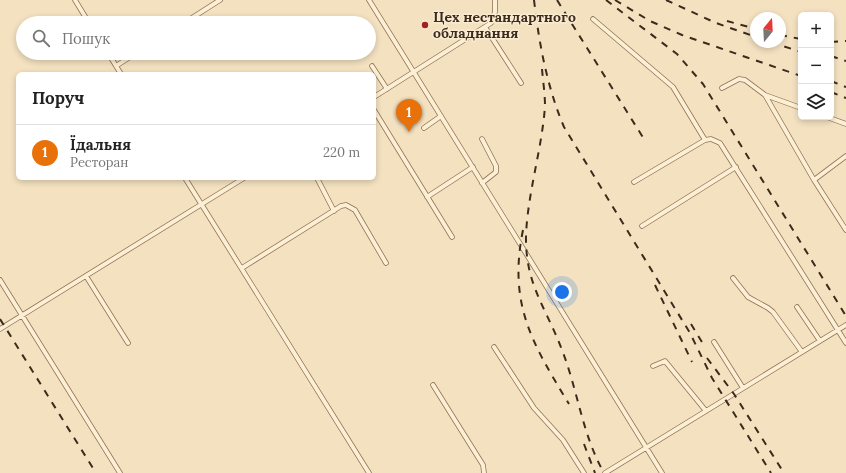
<!DOCTYPE html>
<html lang="uk">
<head>
<meta charset="utf-8">
<style>
	body { margin:0; font-family:Lora,serif; background:#f2f2f2; color:#222 }
	.controls { position:absolute; right:12px; top:12px; display:grid; overflow:hidden; border-radius:6px; box-shadow:0 2px 6px #0003 }
	.controls button { width:36px; height:36px; display:grid; place-items:center; padding:0; border:0; border-bottom:1px solid #e0e0e0; background:#fff; color:#222; font:20px sans-serif }
	.compass { position:absolute; left:750px; top:12px; width:36px; height:36px; border-radius:50%; background:#fff; box-shadow:0 2px 6px #0003; rotate:18deg }
	.you { position:absolute; left:562px; top:292px; width:14px; height:14px; margin:-10px; border:3px solid #fff; border-radius:50%; background:#1a73e8; box-shadow:0 0 0 6px #1a73e833 }
	.badge { display:grid; place-items:center; width:26px; height:26px; border-radius:50%; background:#ea580c; color:#fff; font-size:13px; font-weight:700 }
	.pin { position:absolute; translate:-50% -33px; filter:drop-shadow(0 1px 2px #0008) }
	.pin::after { content:''; position:absolute; top:21px; width:14px; height:12px; background:inherit; clip-path:polygon(0 0,100% 0,50% 100%) }
	.list { margin:0; padding:0; list-style:none }
	h2 { display:flex; justify-content:space-between; align-items:center; height:52px; margin:0; padding:0 16px; font-size:17px }
	h2 small { font-size:13px; font-weight:400; color:#767676 }
	.list li { display:grid; grid-template-columns:26px 1fr auto; gap:12px; align-items:center; box-sizing:border-box; height:56px; padding:0 16px; border-top:1px solid #e0e0e0 }
	.list b { display:block; font-size:15px; white-space:nowrap }
	.list p { margin:0; font-size:13px; white-space:nowrap; color:#767676 }
	.list em { font-size:13px; font-style:normal; color:#767676 }
	.icon { flex:none; width:22px; height:22px; fill:none; stroke:currentColor; stroke-width:2; stroke-linecap:round; stroke-linejoin:round }
	.map { position:relative; flex:none; width:846px; height:473px; overflow:hidden }
	.search { position:absolute; background:#fff; box-shadow:0 2px 6px #0003; left:16px; top:16px; width:360px; height:44px; display:flex; align-items:center; gap:10px; box-sizing:border-box; padding:0 14px; border-radius:22px; color:#767676; font-size:15px }
	.panel { position:absolute; background:#fff; box-shadow:0 2px 6px #0003; left:16px; top:72px; width:360px; height:108px; border-radius:6px }
	.map>svg:first-child { display:block }
	.lines { fill:none; stroke-linecap:round; stroke-linejoin:round }
	.service-casing { stroke:#8e7156; stroke-width:5.5 }
	.service { stroke:#fcefd4; stroke-width:4 }
	.rail { stroke:#3c2a1c; stroke-width:2; stroke-dasharray:7 7; stroke-linecap:butt }
	.poi-dot { fill:#a41f25; stroke:#f9ecd1; stroke-width:1.5 }
	.labels { text-anchor:middle; stroke-width:3; stroke-linejoin:round; paint-order:stroke }
	.poi-label { font-size:14px; font-weight:bold; fill:#3c2a1c; stroke:#f9ecd1; text-anchor:start }
</style>
</head>
<body>
<div class="map">
<svg width="846" height="473" viewBox="0 0 846 473">
	<rect width="100%" height="100%" fill="#f3e1c0"/>
	<g class="lines">
		<g class="service-casing">
			<path id="service" d="M75 0 89 23
				M369 0 662 473
				M593 19 673 87 705 140
				M184 23 220 0
				M485 27 521 83
				M108 53 121 74
				M116 66 136 53
				M372 66 387 89
				M722 88 739 79 745 80 765 95 814 180 846 230
				M765 95 801 108
				M374 97 491 23 495 12V0
				M374 110 452 237
				M827 117 846 124
				M424 128 441 116
				M482 139 496 166V172L482 183
				M185 178 369 473
				M317 178 334 211
				M814 180 846 156
				M634 182 705 140 711 139 720 143 846 343
				M427 197 473 167
				M642 226 736 167
				M242 268 341 206 346 205 355 210 386 263
				M86 276 128 343
				M733 278 748 297 768 308 773 312 802 352
				M0 280 120 473
				M797 307 820 341
				M0 329 244 178
				M714 342 743 388
				M494 347 534 408 563 440 584 473
				M653 366 665 361 706 411
				M433 385 483 465 484 473
				M605 473 846 325"/>
		</g>
		<use href="#service" class="service"/>
		<path class="rail" d="M534 0C539 43 547 87 564 127L690 333 712 378 771 473
			M557 0 644 139
			M606 0 677 54 703 84 846 316
			M615 0 650 21 682 35 801 76
			M666 0 716 23 756 37
			M727 21 756 29
			M780 35 801 39
			M771 42 801 52
			M831 42 846 41
			M831 56 846 61
			M542 69C543 81 545 94 545 106 542 149 528 191 526 235 525 285 546 307 562 350 578 391 582 434 604 473
			M831 81 846 87
			M831 92 846 98
			M523 230C508 304 532 343 569 404
			M655 285 692 362
			M0 319 96 473
			M691 324 705 347
			M707 358 734 394 784 473
			M584 444 595 473"/>
	</g>
	<circle class="poi-dot" cx="425" cy="25" r="4"/>
	<g class="labels">
		<g class="poi-label">
			<text x="433" y="22">Цех нестандартного<tspan x="433" dy="16">обладнання</tspan></text>
		</g>
	</g>
</svg>
<div class="controls">
<button>+</button>
<button>−</button>
<button><svg class="icon" aria-label="layers" viewBox="0 0 24 24"><path d="M12 4l9 5-9 5-9-5zM3 14l9 5 9-5"/></svg></button>
</div>
<svg class="compass" viewBox="-18 -18 36 36"><path d="M0-13l5 13h-10z" fill="#e53935"/><path d="M0 13l5-13h-10z" fill="#767676"/></svg>
<div class="you"></div>
<div class="pin badge" style="left:409px;top:132px;background:#e8710a">1</div>
<div class="search"><svg class="icon" aria-label="search" viewBox="0 0 24 24"><circle cx="10" cy="10" r="6"/><path d="M15 15l6 6"/></svg>Пошук</div>
<section class="panel">
<h2>Поруч<small></small></h2>
<ul class="list">
<li><span class="badge" style="background:#e8710a">1</span><div><b>Їдальня</b><p>Ресторан</p></div><em>220 m</em></li>
</ul>
</section>
</div>
</body>
</html>
